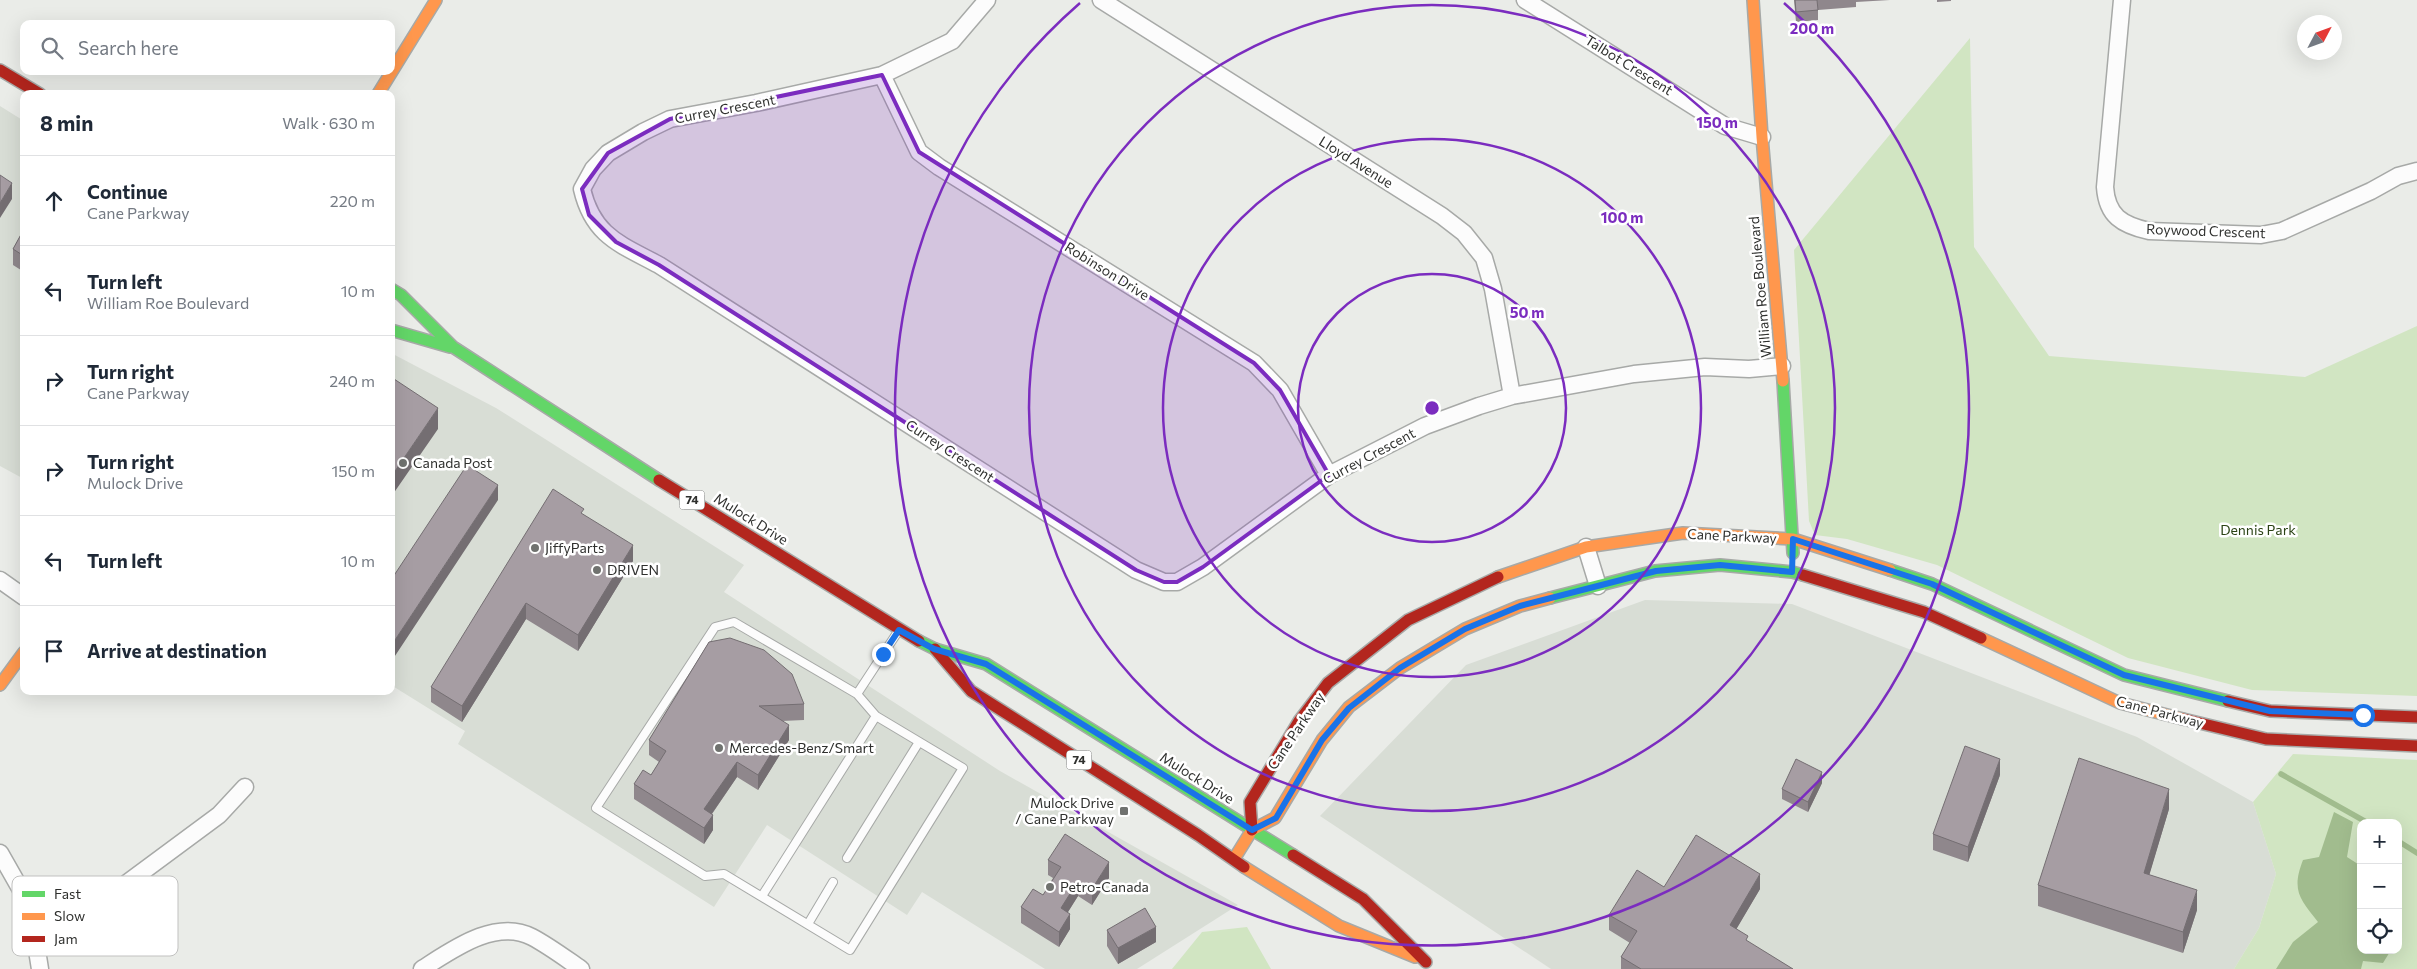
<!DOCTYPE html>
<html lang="en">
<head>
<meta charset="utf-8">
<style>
	body { margin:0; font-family:Commissioner,sans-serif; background:#f2f2f3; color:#1f2937 }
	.controls { position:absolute; right:15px; bottom:15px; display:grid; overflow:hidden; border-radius:10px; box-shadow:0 5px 20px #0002 }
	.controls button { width:45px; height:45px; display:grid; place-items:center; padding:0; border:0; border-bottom:1px solid #e0e1e3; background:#fff; color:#1f2937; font:25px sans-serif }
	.compass { position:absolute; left:2297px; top:15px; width:45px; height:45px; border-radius:50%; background:#fff; box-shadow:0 5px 20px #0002; rotate:49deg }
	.stop { position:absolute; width:15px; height:15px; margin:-11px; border:4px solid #1a73e8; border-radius:50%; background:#fff }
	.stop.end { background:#1a73e8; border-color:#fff; box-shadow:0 1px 5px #0008 }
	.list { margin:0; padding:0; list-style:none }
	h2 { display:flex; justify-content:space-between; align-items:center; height:65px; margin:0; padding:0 20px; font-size:21px }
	h2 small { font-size:16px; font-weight:400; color:#747a83 }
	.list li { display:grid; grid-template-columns:32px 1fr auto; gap:15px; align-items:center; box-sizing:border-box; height:90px; padding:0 20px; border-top:1px solid #e0e1e3 }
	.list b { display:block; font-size:19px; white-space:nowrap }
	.list p { margin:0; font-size:16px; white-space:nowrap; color:#747a83 }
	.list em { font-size:16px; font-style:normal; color:#747a83 }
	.icon { flex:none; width:28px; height:28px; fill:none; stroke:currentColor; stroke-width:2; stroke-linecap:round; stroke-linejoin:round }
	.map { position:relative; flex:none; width:2417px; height:969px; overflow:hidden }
	.search { position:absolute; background:#fff; box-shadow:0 5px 20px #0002; left:20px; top:20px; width:375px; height:55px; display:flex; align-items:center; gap:12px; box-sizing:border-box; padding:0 18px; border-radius:10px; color:#747a83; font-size:19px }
	.panel { position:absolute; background:#fff; box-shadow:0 5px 20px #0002; left:20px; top:90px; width:375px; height:605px; border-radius:10px }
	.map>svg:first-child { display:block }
	.built { fill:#d8ddd5 }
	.green { fill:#d1e5c2; fill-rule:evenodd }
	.water { fill:#a1bc8e }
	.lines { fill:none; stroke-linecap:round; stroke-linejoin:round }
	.stream { stroke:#a1bc8e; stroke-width:5.5 }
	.lane-casing { stroke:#a7a9a7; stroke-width:10 }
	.street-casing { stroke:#a7a9a7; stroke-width:19 }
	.fast-casing { stroke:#a7a9a7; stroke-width:14 }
	.slow-casing { stroke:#a7a9a7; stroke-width:14 }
	.jam-casing { stroke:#a7a9a7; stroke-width:14 }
	.lane { stroke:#fcfcfc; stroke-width:8 }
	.street { stroke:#fcfcfc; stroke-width:16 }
	.fast { stroke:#63d668; stroke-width:11 }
	.slow { stroke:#ff974d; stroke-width:11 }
	.jam { stroke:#b3261e; stroke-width:11 }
	.wall { fill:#8f878c }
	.shaded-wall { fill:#746e72 }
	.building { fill:#a69da3; stroke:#746e72 }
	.route { stroke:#1a73e8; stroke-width:6 }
	.marked { fill:#7b2cbf; fill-opacity:0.2; stroke:#7b2cbf; stroke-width:4; stroke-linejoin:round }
	.ring { fill:none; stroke:#7b2cbf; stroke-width:2.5 }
	.poi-dot { fill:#70726f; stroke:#fff; stroke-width:2 }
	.labels { text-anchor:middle; stroke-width:5; stroke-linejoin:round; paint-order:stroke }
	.shield { fill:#fff; stroke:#6d6e6d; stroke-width:1 }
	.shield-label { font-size:12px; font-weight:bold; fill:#2f302e }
	.street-label { font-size:14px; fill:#2f302e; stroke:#fff }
	.poi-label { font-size:14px; fill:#2f302e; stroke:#fff; text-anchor:start }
	.park-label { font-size:14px; fill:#2b4315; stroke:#fff }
	.key { fill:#fff; stroke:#c1c1c0; stroke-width:1 }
	.key-label { font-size:14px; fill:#2f302e }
	.centre { fill:#7b2cbf; stroke:#fff; stroke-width:2.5 }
	.ring-label { font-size:15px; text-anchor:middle; font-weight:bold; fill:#7b2cbf; stroke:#fff; stroke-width:5; stroke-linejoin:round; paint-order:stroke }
</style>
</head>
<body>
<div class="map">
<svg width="2417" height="969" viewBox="0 0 2417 969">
	<rect width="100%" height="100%" fill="#eaece8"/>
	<path class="built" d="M0 106 24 121V479L0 466Z
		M391 353 496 408 744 565 724 592 1000 771 1238 905 1137 969H1045L922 892 907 915 767 825 714 907 458 744 465 731 391 685Z
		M1645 600 1792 604 2137 737 2253 802 2276 874 2259 928 2234 969H1551L1320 816 1466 665Z"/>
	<path class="green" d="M1970 38 1974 247 2049 356 2305 377 2417 326V696L2252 690 2128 658 1937 565 1847 539 1815 535 1809 521 1794 250Z
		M2293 754 2417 760V969H2234L2259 928 2276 874 2253 802ZM2361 823H2398V950H2361Z
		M1247 927 1271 969H1172L1202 932Z"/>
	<path class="water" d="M2334 812 2353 822 2347 857 2361 866V950H2391L2383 963 2363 961 2361 969H2276L2293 942 2318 922C2300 899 2291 891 2303 860L2319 857Z"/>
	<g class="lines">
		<path class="stream" d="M2281 774 2368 823
			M2398 841 2417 853"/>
		<g class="lane-casing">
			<path id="lane" d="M857 694 876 716 963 768 850 950 724 874 705 876 596 808 715 627 734 622 857 694 897 633
				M847 858 919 742
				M762 896 876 716
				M808 924 833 882"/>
		</g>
		<g class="street-casing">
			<path id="street" d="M987 0 952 41 882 75 756 103 670 119 643 132 608 153 593 169 582 189C593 236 620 244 659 265L1136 570 1164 582H1177L1203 567 1329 475 1425 426 1479 406 1512 396 1634 374 1705 367 1749 369 1782 366
				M1101 0 1442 216 1464 233 1484 258 1493 289 1512 396
				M1525 0 1725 126 1762 137
				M2122 0 2105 187C2107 216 2122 225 2149 231L2261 235 2282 231 2371 191 2398 176 2417 171
				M882 75 919 152 939 167 1254 363 1280 390 1329 475
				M1586 547 1598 586
				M0 580 24 597
				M0 853 25 897 31 913 40 969
				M31 913 95 902 115 892 219 815 245 787
				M422 969C452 950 495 918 532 937 549 946 565 958 581 969"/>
		</g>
		<g class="fast-casing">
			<path id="fast" d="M391 289 401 295 453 347 659 480
				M391 330 450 347
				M1783 381 1793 553
				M1890 570 1932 584 2124 675 2228 701
				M1550 598 1655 571 1720 565 1792 572 1803 575
				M919 641 935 649 986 664 1293 855"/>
		</g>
		<g class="slow-casing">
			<path id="slow" d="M1753 0 1762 137 1783 381
				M378 94 436 0
				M1498 577 1586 547 1683 533 1793 539 1890 570
				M1981 638 2120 703 2183 719
				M0 685 24 652
				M1234 859 1252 830 1275 818 1322 740 1349 707 1400 668 1465 629 1520 606 1550 598
				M1244 867 1339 926 1415 957"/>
		</g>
		<g class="jam-casing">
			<path id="jam" d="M0 70 40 94
				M659 480 919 641
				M1803 575 1924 612 1981 638
				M935 649 971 691 1198 835 1244 867
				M2228 701 2270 711 2417 717
				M2183 719 2266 739 2417 746
				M1252 830 1250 802 1299 721 1328 683 1408 620 1498 577
				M1293 855 1363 899 1426 962"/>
		</g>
		<use href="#lane" class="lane"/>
		<use href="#street" class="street"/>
		<use href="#fast" class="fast"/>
		<use href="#slow" class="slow"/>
		<use href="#jam" class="jam"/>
	</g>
	<path class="wall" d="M1794 0H1890L1856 2V7L1818 10V20L1796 22Z
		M1937 0H1951V1L1937 2Z
		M24 229V272L13 265V249Z
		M584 515 633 561 578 651 526 619 462 722 431 702V687Z
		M709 642 804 704V720L782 721 789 740 758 790 737 777 712 814 713 830 704 844 634 799V784L651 775 659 762 649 755V740Z
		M2000 775 1968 862 1933 850V834Z
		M1822 783 1808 812 1782 799V789Z
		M2169 809 2149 875 2197 910 2183 953 2038 906V885Z
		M1048 860 1109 878 1092 905 1078 896 1068 912 1070 929 1059 947 1021 923V907L1043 895 1053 878 1048 875Z
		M1760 889 1736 929 1748 942 1793 969H1621V957L1630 943 1609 930V915Z
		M1107 930 1156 942 1118 964 1107 946Z"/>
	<path class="shaded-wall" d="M12 183V199L0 218V203Z
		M438 408V429L391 497V477Z
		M498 485V500L391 662V646Z
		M633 545V561L578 651V635Z
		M526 603V619L462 722V706Z
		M789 725V740L758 790V775Z
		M2000 759V775L1968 862V847Z
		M737 762V777L704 825V809Z
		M1822 772V783L1808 812V802Z
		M2169 789V809L2144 893V873Z
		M713 815V830L704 844V828Z
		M1109 862V878L1092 905V889Z
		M1760 874V889L1730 940V925Z
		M1078 881V896L1061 923V908Z
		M2197 890V910L2183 953V932Z
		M1070 914V929L1059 947V932Z
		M1156 927V942L1118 964V948Z"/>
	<path class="building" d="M1795 0H1817L1818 10 1796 12Z
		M0 175 12 183 0 203Z
		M24 229V256L13 249Z
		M391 377 438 408 391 477Z
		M467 465 498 485 391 646V580Z
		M553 489 584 509 581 513 633 545 578 635 526 603 462 706 431 687Z
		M730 638 764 650 792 674 804 704 759 706 789 725 758 775 737 762 704 809 713 815 704 828 634 784 643 770 651 775 666 751 649 740 709 642Z
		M1965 746 2000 759 1968 847 1933 834Z
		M2079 758 2169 789 2144 873 2197 890 2183 932 2038 885Z
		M1796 759 1822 772 1808 802 1782 789Z
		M1065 834 1109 862 1092 889 1078 881 1061 908 1070 914 1059 932 1021 907 1033 889 1043 895 1061 867 1048 860Z
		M1696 835 1760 874 1730 925 1748 936 1746 940 1793 969H1641L1621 957 1637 931 1609 915 1637 870 1664 887Z
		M1145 908 1156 927 1118 948 1107 930Z"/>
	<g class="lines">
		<path class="route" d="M883 654 899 630 934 649 986 664 1252 830 1276 818 1322 740 1349 708 1400 668 1465 629 1520 606 1656 571 1720 565 1792 572 1793 539 1932 584 2124 675 2270 711 2363 715"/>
	</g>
	<path class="marked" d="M882 75 919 152 1254 363 1280 390 1329 475 1203 567 1177 582H1164L1136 570 659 265 616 242 589 215 582 189 608 153 670 119Z"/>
	<g class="ring">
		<circle cx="1432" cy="408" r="134"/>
		<circle cx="1432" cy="408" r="269"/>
		<circle cx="1432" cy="408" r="403"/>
		<path d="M1784 3A537 537 0 1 1 1080 3"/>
	</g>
	<g class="poi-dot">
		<circle cx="403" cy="463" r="5"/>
		<circle cx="535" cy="548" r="5"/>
		<circle cx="597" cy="570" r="5"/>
		<circle cx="719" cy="748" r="5"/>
		<rect x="1119" y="806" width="10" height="10" rx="2.5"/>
		<circle cx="1050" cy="887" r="5"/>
	</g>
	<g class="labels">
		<g class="shield">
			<rect x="679.5" y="490.5" width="25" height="19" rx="4"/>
			<rect x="1066.5" y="750.5" width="25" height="19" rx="4"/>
		</g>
		<g class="shield-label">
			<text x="692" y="504">74</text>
			<text x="1079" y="764">74</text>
		</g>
		<g class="street-label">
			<text transform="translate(1629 65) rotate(32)" y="5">Talbot Crescent</text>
			<text transform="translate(725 109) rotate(-11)" y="5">Currey Crescent</text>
			<text transform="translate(1356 162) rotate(32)" y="5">Lloyd Avenue</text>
			<text transform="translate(2206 231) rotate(2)" y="5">Roywood Crescent</text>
			<text transform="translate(1107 271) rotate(32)" y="5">Robinson Drive</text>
			<text transform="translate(1760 287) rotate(-95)" y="5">William Roe Boulevard</text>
			<text transform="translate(950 451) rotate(33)" y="5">Currey Crescent</text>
			<text transform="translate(1369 456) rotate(-28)" y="5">Currey Crescent</text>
			<text transform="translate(751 519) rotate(32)" y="5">Mulock Drive</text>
			<text transform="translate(1732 536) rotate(3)" y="5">Cane Parkway</text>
			<text transform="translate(2160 712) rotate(15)" y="5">Cane Parkway</text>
			<text transform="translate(1296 731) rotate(-56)" y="5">Cane Parkway</text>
			<text transform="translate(1197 778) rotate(32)" y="5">Mulock Drive</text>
		</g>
		<g class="poi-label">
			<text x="413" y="468">Canada Post</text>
			<text x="545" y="553">JiffyParts</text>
			<text x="607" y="575">DRIVEN</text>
			<text x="729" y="753">Mercedes-Benz/Smart</text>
			<text x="1114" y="808" text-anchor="end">Mulock Drive<tspan x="1114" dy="16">/ Cane Parkway</tspan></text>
			<text x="1060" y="892">Petro-Canada</text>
		</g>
		<g class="park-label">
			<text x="2258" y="535">Dennis Park</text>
		</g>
	</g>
	<rect x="12" y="876" width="166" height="80" rx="8" class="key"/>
	<rect x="22" y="891" width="23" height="6" fill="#63d668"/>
	<rect x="22" y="913" width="23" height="7" fill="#ff974d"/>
	<rect x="22" y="936" width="23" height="6" fill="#b3261e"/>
	<g class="key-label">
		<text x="54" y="899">Fast</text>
		<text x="54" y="921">Slow</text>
		<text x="54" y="944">Jam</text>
	</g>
	<circle cx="1432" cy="408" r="8" class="centre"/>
	<g class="ring-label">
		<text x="1812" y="34">200 m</text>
		<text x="1717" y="128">150 m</text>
		<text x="1622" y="223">100 m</text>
		<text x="1527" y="318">50 m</text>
	</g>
</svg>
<div class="controls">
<button>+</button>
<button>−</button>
<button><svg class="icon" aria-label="locate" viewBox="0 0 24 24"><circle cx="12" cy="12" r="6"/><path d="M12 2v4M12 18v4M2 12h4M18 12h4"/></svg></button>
</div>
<svg class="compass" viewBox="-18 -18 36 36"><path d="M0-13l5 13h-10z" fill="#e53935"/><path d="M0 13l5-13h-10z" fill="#747a83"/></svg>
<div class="stop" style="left:2363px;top:715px"></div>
<div class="stop end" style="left:883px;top:654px"></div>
<div class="search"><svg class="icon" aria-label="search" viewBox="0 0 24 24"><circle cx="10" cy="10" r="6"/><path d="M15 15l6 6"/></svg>Search here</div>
<section class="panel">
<h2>8 min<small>Walk · 630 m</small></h2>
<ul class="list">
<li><svg class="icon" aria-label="ahead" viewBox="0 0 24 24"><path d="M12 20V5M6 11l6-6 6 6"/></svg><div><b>Continue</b><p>Cane Parkway</p></div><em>220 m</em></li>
<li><svg class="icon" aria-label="left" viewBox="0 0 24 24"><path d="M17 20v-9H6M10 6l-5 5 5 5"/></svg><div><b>Turn left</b><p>William Roe Boulevard</p></div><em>10 m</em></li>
<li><svg class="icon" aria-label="right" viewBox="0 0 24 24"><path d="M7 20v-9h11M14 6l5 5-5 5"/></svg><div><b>Turn right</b><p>Cane Parkway</p></div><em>240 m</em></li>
<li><svg class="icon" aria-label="right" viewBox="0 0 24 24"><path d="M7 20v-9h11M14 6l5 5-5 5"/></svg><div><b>Turn right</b><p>Mulock Drive</p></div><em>150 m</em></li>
<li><svg class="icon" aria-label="left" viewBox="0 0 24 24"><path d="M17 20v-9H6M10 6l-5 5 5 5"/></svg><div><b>Turn left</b></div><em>10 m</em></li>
<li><svg class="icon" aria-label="arrive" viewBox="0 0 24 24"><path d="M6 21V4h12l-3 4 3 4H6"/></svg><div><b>Arrive at destination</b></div></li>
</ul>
</section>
</div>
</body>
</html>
